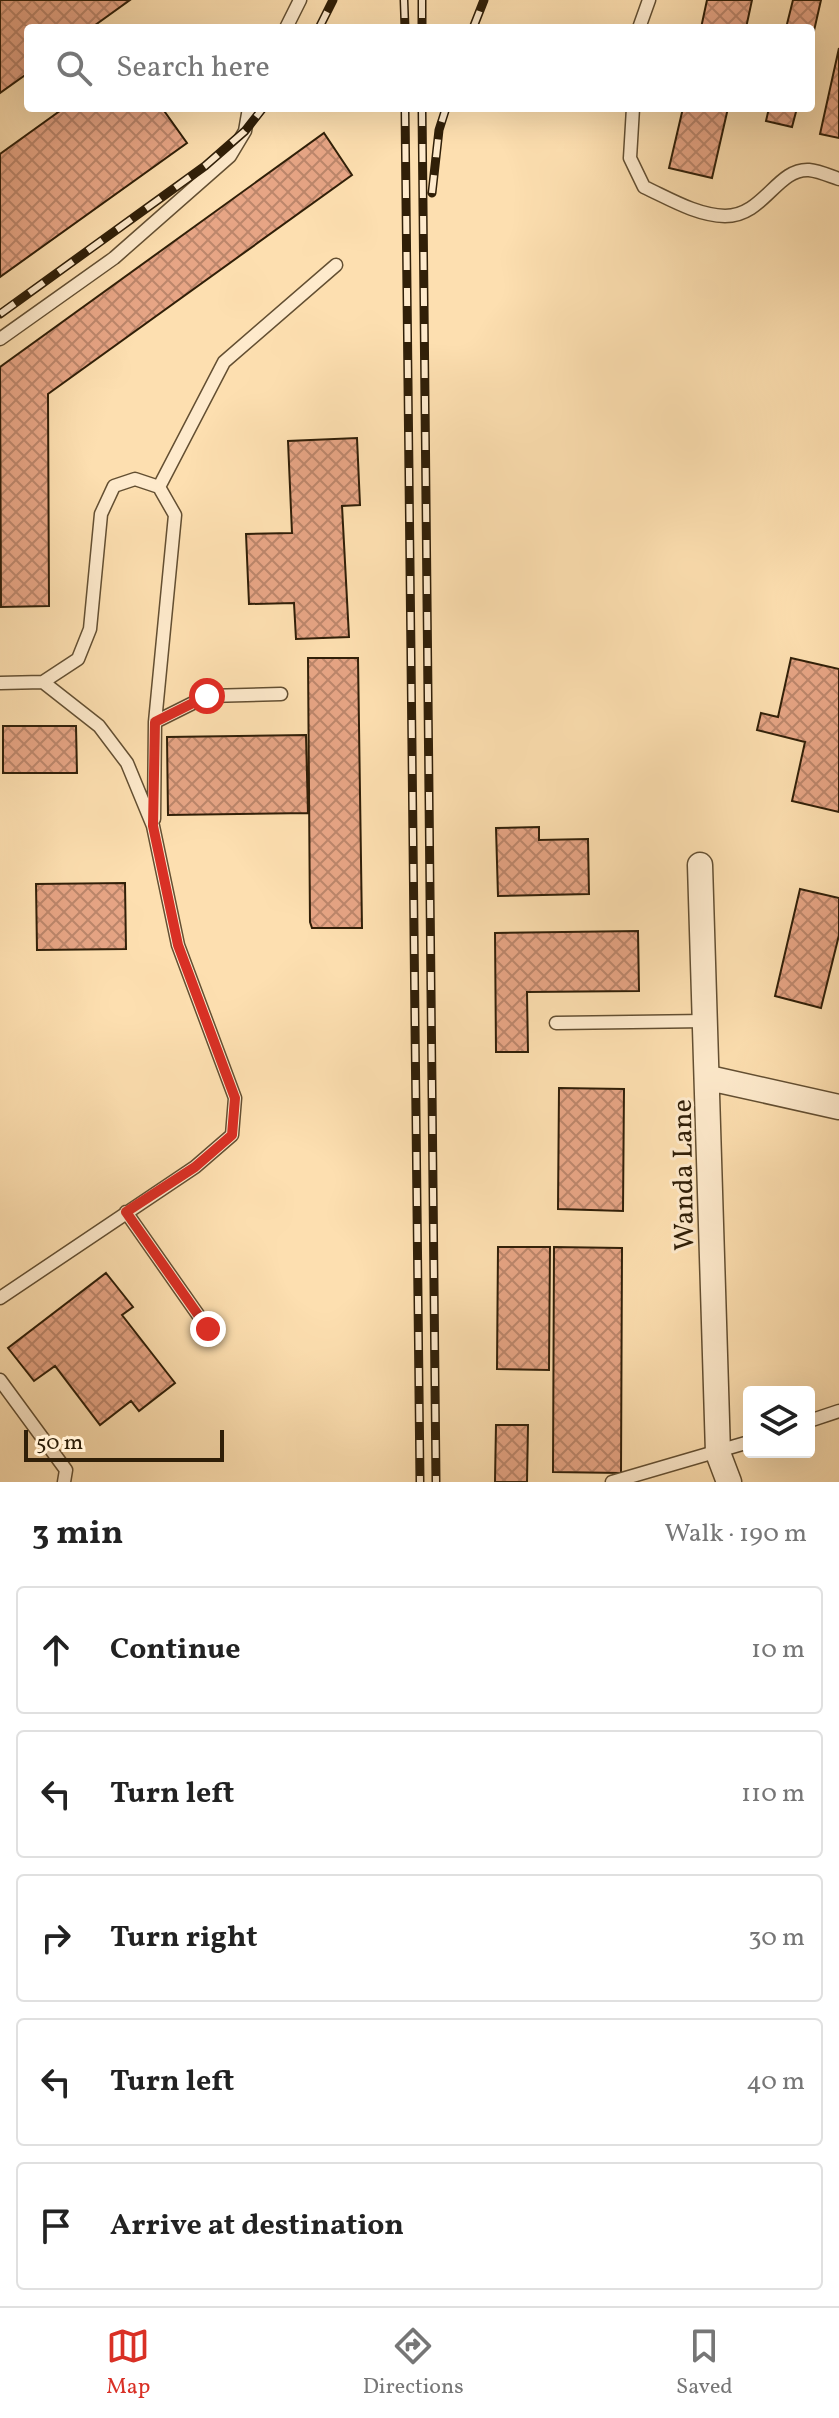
<!DOCTYPE html>
<html lang="en">
<head>
<meta charset="utf-8">
<style>
	body { margin:0; font-family:Vollkorn,serif; background:#f6f6f6; color:#222 }
	.controls { position:absolute; right:24px; bottom:24px; display:grid; overflow:hidden; border-radius:8px; box-shadow:0 8px 32px #0002 }
	.controls button { width:72px; height:72px; display:grid; place-items:center; padding:0; border:0; border-bottom:2px solid #e0e0e0; background:#fff; color:#222; font:40px sans-serif }
	.scale { position:absolute; left:24px; bottom:20px; width:200px; box-sizing:border-box; padding-left:8px; border:4px solid #301f08; border-top:0; font-size:22px; line-height:28px; white-space:nowrap; color:#301f08; -webkit-text-stroke:6px #feeacc; paint-order:stroke }
	.stop { position:absolute; width:24px; height:24px; margin:-18px; border:6px solid #d93025; border-radius:50%; background:#fff }
	.stop.end { background:#d93025; border-color:#fff; box-shadow:0 2px 8px #0008 }
	.list { margin:0; padding:0; list-style:none }
	h2 { display:flex; justify-content:space-between; align-items:center; height:104px; margin:0; padding:0 32px; font-size:34px }
	h2 small { font-size:26px; font-weight:400; color:#767676 }
	.list li { display:grid; grid-template-columns:52px 1fr auto; gap:24px; align-items:center; box-sizing:border-box; height:128px; margin:0 16px 16px; padding:0 16px; border:2px solid #e0e0e0; border-radius:8px }
	.list b { display:block; font-size:30px; white-space:nowrap }
	.list em { font-size:26px; font-style:normal; color:#767676 }
	.icon { flex:none; width:44px; height:44px; fill:none; stroke:currentColor; stroke-width:2; stroke-linecap:round; stroke-linejoin:round }
	.map { position:relative; flex:none; width:839px; height:1482px; overflow:hidden }
	.search { position:absolute; background:#fff; box-shadow:0 8px 32px #0002; left:24px; right:24px; top:24px; height:88px; display:flex; align-items:center; gap:20px; box-sizing:border-box; padding:0 28px; border-radius:8px; color:#767676; font-size:30px }
	.sheet { height:824px; background:#fff }
	nav { display:flex; justify-content:space-around; align-items:center; box-sizing:border-box; height:112px; border-top:2px solid #e0e0e0; background:#fff; font-size:22px; color:#767676 }
	nav a { display:grid; justify-items:center; gap:4px }
	nav .on { color:#d93025 }
	.map>svg:first-child { display:block }
	.building { fill:url(#building-cross-hatch); stroke:#301f08; stroke-width:2 }
	.lines { fill:none; stroke-linecap:round; stroke-linejoin:round }
	.lane-casing { stroke:#634f32; stroke-width:15 }
	.street-casing { stroke:#634f32; stroke-width:27 }
	.lane { stroke:#feeacc; stroke-width:12 }
	.street { stroke:#feeacc; stroke-width:24 }
	.rail-casing { stroke:#301f08; stroke-width:9 }
	.rail { stroke:#feeacc; stroke-width:6; stroke-dasharray:18; stroke-linecap:butt }
	.route { stroke:#d93025; stroke-width:10 }
	.labels { text-anchor:middle; stroke-width:6; stroke-linejoin:round; paint-order:stroke }
	.street-label { font-size:28px; fill:#301f08; stroke:#feeacc }
</style>
</head>
<body>
<div class="map">
<svg width="839" height="1482" viewBox="0 0 839 1482">
	<defs>
		<pattern id="building-cross-hatch" width="8" height="8" patternUnits="userSpaceOnUse" patternTransform="scale(2)"><rect width="8" height="8" fill="#e7a585"/><path d="M0 0l8 8M0 8l8-8" fill="none" stroke="#bc866b"/></pattern>
	</defs>
	<rect width="100%" height="100%" fill="#fddfb0"/>
	<filter id="stains"><feTurbulence type="fractalNoise" baseFrequency=".0025" numOctaves="4"/><feColorMatrix values="0 0 0 0 .2 0 0 0 0 .09 0 0 0 0 .02 0 0 0 .5 -.17"/></filter>
	<radialGradient id="worn" r=".72"><stop offset=".6" stop-color="#630" stop-opacity="0"/><stop offset="1" stop-color="#630" stop-opacity=".3"/></radialGradient>
	<path class="building" d="M0 0H130L91 28H28V73L0 93Z
		M707 0H752L746 28H701Z
		M793 0H821L811 44V28H786Z
		M839 48V138L820 134Z
		M64 108H162L187 143 0 277V154Z
		M683 108H728L712 178 669 168Z
		M769 108H797L792 127 766 121Z
		M324 133 352 175 48 394 49 606 1 607 0 367Z
		M357 438 360 505 342 506 349 637 296 639 294 603 249 604 246 534 292 533 288 441Z
		M308 658H358L362 928H312L310 922Z
		M791 658 839 669V812L792 801 805 742 757 730 761 713 778 717Z
		M3 726H76L77 773H3Z
		M306 735 308 813 168 815 167 737Z
		M539 827V840L588 839 589 894 498 896 496 828Z
		M125 883 126 949 37 950 36 884Z
		M800 889 839 898V935L821 1008 775 996Z
		M638 931 639 991 527 992 528 1052H496L495 933Z
		M559 1088 624 1089 623 1211 558 1209Z
		M498 1247H550L549 1370 497 1369Z
		M554 1247 622 1248 621 1473 553 1472Z
		M106 1273 133 1307 122 1315 175 1383 139 1411 131 1401 100 1425 55 1366 34 1381 8 1348Z
		M496 1425H528L527 1482H495Z"/>
	<g class="lines">
		<g class="lane-casing">
			<path id="lane" d="M286 28 300 0
				M639 28 649 0
				M633 108 630 158 644 187C670 199 696 215 725 216 764 216 777 168 809 170 819 171 830 176 839 179
				M0 339 114 258 230 156 245 131 249 108
				M159 487 224 362 336 265
				M43 682 78 659 90 629 101 514 114 486 135 479 159 487 175 515 155 722
				M0 683 43 682 99 726 127 763 153 826 178 945 235 1098 232 1135 195 1167 0 1298
				M154 819 155 722 207 696 281 694
				M556 1023 706 1021
				M126 1212 208 1329
				M0 1380 66 1470 64 1482
				M809 1421 839 1411
				M612 1482 749 1442"/>
		</g>
		<g class="street-casing">
			<path id="street" d="M700 865 718 1453 729 1482
				M709 1078 839 1107"/>
		</g>
		<use href="#lane" class="lane"/>
		<use href="#street" class="street"/>
		<g class="rail-casing">
			<path id="rail" d="M404 0 405 28
				M422 0V28
				M319 28 333 0
				M473 28 484 0
				M405 108 420 1482
				M422 108 436 1482
				M432 193 439 130 446 108
				M0 314 205 166 245 131 263 108"/>
		</g>
		<use href="#rail" class="rail"/>
	</g>
	<g class="lines">
		<path class="route" d="M207 696 155 722 153 826 178 945 235 1098 232 1135 195 1167 126 1212 208 1329"/>
	</g>
	<g class="labels">
		<g class="street-label">
			<text transform="translate(682 1175) rotate(-91)" y="10">Wanda Lane</text>
		</g>
	</g>
	<rect width="100%" height="100%" filter="url(#stains)"/>
	<rect width="100%" height="100%" fill="url(#worn)"/>
</svg>
<div class="controls">
<button><svg class="icon" aria-label="layers" viewBox="0 0 24 24"><path d="M12 4l9 5-9 5-9-5zM3 14l9 5 9-5"/></svg></button>
</div>
<div class="scale">50 m</div>
<div class="stop" style="left:207px;top:696px"></div>
<div class="stop end" style="left:208px;top:1329px"></div>
<div class="search"><svg class="icon" aria-label="search" viewBox="0 0 24 24"><circle cx="10" cy="10" r="6"/><path d="M15 15l6 6"/></svg>Search here</div>
</div>
<section class="sheet">
<h2>3 min<small>Walk · 190 m</small></h2>
<ul class="list">
<li><svg class="icon" aria-label="ahead" viewBox="0 0 24 24"><path d="M12 20V5M6 11l6-6 6 6"/></svg><div><b>Continue</b></div><em>10 m</em></li>
<li><svg class="icon" aria-label="left" viewBox="0 0 24 24"><path d="M17 20v-9H6M10 6l-5 5 5 5"/></svg><div><b>Turn left</b></div><em>110 m</em></li>
<li><svg class="icon" aria-label="right" viewBox="0 0 24 24"><path d="M7 20v-9h11M14 6l5 5-5 5"/></svg><div><b>Turn right</b></div><em>30 m</em></li>
<li><svg class="icon" aria-label="left" viewBox="0 0 24 24"><path d="M17 20v-9H6M10 6l-5 5 5 5"/></svg><div><b>Turn left</b></div><em>40 m</em></li>
<li><svg class="icon" aria-label="arrive" viewBox="0 0 24 24"><path d="M6 21V4h12l-3 4 3 4H6"/></svg><div><b>Arrive at destination</b></div></li>
</ul>
</section>
<nav>
<a class="on"><svg class="icon" aria-label="map" viewBox="0 0 24 24"><path d="M3 6l6-2 6 2 6-2v14l-6 2-6-2-6 2zM9 4v14M15 6v14"/></svg>Map</a>
<a><svg class="icon" aria-label="directions" viewBox="0 0 24 24"><path d="M12 3l9 9-9 9-9-9zM9 14v-3h6M13 9l2 2-2 2"/></svg>Directions</a>
<a><svg class="icon" aria-label="saved" viewBox="0 0 24 24"><path d="M7 4h10v16l-5-4-5 4z"/></svg>Saved</a>
</nav>
</body>
</html>
